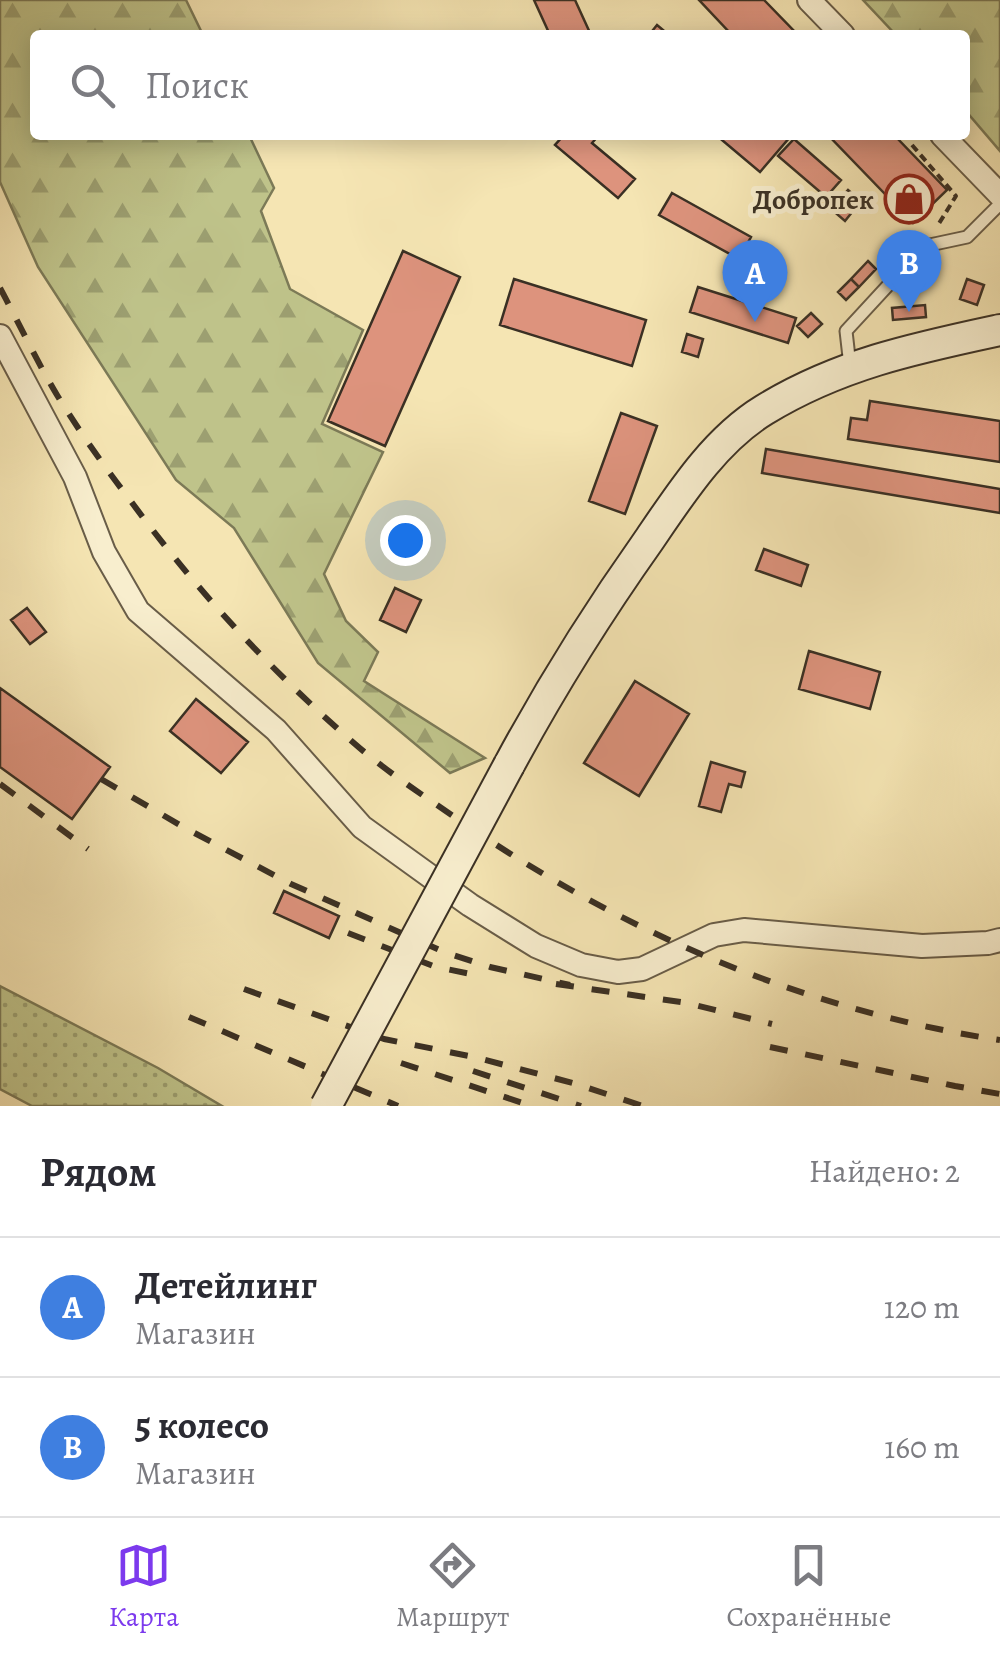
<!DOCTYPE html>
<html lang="ru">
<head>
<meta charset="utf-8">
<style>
	body { margin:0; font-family:Alegreya,serif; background:#f7f7f7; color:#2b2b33 }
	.you { position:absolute; left:405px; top:540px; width:35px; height:35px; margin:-25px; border:8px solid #fff; border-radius:50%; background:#1a73e8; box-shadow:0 0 0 15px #1a73e833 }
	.badge { display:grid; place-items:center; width:65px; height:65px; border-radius:50%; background:#7c3aed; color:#fff; font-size:32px; font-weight:700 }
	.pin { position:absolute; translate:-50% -82px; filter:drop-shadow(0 2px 5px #0008) }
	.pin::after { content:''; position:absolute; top:52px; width:35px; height:30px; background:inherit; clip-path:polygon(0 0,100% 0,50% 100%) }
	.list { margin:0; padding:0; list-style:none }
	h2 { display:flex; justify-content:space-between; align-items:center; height:130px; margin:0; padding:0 40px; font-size:42px }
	h2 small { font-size:32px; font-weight:400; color:#7c7c81 }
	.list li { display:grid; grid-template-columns:65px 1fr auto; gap:30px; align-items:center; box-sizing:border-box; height:140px; padding:0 40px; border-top:2px solid #e1e1e2 }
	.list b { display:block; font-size:38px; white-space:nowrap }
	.list p { margin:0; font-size:32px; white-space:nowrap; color:#7c7c81 }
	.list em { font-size:32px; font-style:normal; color:#7c7c81 }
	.icon { flex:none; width:55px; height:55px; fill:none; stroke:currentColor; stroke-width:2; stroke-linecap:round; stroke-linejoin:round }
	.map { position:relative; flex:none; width:1000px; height:1106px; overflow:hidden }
	.search { position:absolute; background:#fff; box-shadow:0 5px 25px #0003; left:30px; right:30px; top:30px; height:110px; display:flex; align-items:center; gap:25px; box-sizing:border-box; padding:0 35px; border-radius:10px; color:#7c7c81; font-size:38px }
	.sheet { height:410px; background:#fff }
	nav { display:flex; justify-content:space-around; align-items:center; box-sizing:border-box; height:140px; border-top:2px solid #e1e1e2; background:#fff; font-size:28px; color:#7c7c81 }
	nav a { display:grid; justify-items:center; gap:5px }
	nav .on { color:#7c3aed }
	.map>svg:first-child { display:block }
	.grass { fill:url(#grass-dots); stroke:#7c7a57; stroke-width:2.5 }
	.forest { fill:url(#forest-firs); stroke:#7c7a57; stroke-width:2.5 }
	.building { fill:#dd937d; stroke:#3a3024; stroke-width:2.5 }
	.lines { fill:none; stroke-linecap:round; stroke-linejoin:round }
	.service-casing { stroke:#695d48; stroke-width:15 }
	.minor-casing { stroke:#695d48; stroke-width:26 }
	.secondary-casing { stroke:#3a3024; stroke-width:34 }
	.path { stroke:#3a3024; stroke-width:4; stroke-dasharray:8 5; stroke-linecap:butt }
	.service { stroke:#f8eece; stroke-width:11 }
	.minor { stroke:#f8eece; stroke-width:22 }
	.secondary { stroke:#f8eece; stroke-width:30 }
	.rail { stroke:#3a3024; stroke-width:6; stroke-dasharray:18 18; stroke-linecap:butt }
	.secondary-bridge-casing { stroke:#3a3024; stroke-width:34; stroke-linecap:butt }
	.secondary-bridge { stroke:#f8eece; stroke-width:30 }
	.labels { text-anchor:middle; stroke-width:10; stroke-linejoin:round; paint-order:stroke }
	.poi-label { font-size:28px; font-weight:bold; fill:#3a3024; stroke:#f8eece; text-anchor:end }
</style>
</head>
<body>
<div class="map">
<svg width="1000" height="1106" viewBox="0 0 1000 1106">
	<defs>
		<pattern id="grass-dots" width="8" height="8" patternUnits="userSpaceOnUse" patternTransform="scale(2.5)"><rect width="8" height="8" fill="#bfc38a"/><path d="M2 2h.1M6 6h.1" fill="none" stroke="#9c9f71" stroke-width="1.8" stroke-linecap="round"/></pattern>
		<pattern id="forest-firs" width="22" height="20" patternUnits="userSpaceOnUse" patternTransform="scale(2.5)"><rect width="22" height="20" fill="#bfc38a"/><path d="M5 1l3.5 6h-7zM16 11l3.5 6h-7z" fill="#9c9f71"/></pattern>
	</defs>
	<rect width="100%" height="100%" fill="#f5e5b3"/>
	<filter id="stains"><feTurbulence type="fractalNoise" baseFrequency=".002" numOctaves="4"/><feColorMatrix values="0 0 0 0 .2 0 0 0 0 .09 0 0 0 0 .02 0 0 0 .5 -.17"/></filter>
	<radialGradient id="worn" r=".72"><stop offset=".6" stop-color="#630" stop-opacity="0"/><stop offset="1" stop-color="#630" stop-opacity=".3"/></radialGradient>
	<path class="grass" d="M0 986 158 1068 222 1106H32L0 1089Z"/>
	<path class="forest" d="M0 0H186L203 35H35V135H249L274 188 261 211 290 289 363 330 322 424 383 452 324 574 346 621 378 652 364 681 485 758 450 773 318 663 234 528 176 480 38 267 0 182Z
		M863 0H1000V151L965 110V35H896Z"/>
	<path class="building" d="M534 0H575L591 35H550Z
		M699 0H764L798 35H732Z
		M657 25 669 35H649Z
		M564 135H599L592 143 635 179 618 198 555 145Z
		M716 135H788L790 137 760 172Z
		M828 135H894L947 190 913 223Z
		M794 139 841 180 826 197 778 156Z
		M848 190 861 201 845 221 831 209Z
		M672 193 751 237 739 259 659 215Z
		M403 251 460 277 385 446 328 421Z
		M868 261 876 269 859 287 851 279Z
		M514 279 646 320 632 366 500 325Z
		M851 279 859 287 846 300 838 292Z
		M967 279 984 285 977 305 960 299Z
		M698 287 796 318 788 343 690 312Z
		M925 305 926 317 893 320 892 308Z
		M811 313 822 324 808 337 797 326Z
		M687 334 703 339 698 357 682 352Z
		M870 401 1000 421V462L848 439 851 418 867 420Z
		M621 413 657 426 625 514 589 501Z
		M766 449 1000 489V513L762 473Z
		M764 549 808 565 801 586 756 570Z
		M395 588 421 600 406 632 380 620Z
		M27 608 46 632 30 644 11 620Z
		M809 651 880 672 870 709 799 689Z
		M635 681 689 714 639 796 584 763Z
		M0 688 110 767 72 819 0 767Z
		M196 699 248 742 221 773 170 731Z
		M711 762 745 772 741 787 729 784 721 812 699 806Z
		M284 891 339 916 329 938 274 913Z"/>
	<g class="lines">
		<g class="service-casing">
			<path id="service" d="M850 366 846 331 917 254 925 246 967 237 1000 204"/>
		</g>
		<g class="minor-casing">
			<path id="minor" d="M809 0 843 35
				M942 135 1000 195
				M0 336 75 477 104 552 138 611 276 730 362 827 470 905 536 946 581 965 618 972 642 969 714 935 744 930 922 946 988 943 1000 940"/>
		</g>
		<g class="secondary-casing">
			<path id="secondary" d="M509 765C551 687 598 612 649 540 681 493 715 440 764 410 839 364 916 348 1000 330"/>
		</g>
		<path class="path" d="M912 145 956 196 938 225"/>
		<use href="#service" class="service"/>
		<use href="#minor" class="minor"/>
		<use href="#secondary" class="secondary"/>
		<path class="rail" d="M0 288C19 323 36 360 57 395 79 431 104 466 130 500 196 590 271 671 355 744 387 772 424 796 459 820 620 931 805 1011 1000 1040
			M101 779 185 828 291 884 444 952 490 967 570 985
			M0 784 88 849
			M348 933 436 967 476 975
			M556 984 687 1003 772 1024
			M244 989 384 1039 474 1057 573 1083 643 1106
			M189 1017 398 1106
			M770 1047 955 1086 1000 1094
			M401 1063 532 1106
			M473 1071 581 1106"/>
		<g class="secondary-bridge-casing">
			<path id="secondary-bridge" d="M326 1106 509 765"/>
		</g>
		<use href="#secondary-bridge" class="secondary-bridge"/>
	</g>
	<defs>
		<g id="shop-ring" transform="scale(2.5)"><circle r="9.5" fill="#f8eece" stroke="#8f2418" stroke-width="1.5"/><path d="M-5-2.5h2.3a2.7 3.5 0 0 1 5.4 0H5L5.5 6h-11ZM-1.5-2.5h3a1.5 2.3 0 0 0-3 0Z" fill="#8f2418"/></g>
	</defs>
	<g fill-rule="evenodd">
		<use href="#shop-ring" x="909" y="199"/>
	</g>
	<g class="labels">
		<g class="poi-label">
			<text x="874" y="209">Добропек</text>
		</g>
	</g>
	<rect width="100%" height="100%" filter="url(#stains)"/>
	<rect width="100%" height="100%" fill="url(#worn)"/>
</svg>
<div class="you"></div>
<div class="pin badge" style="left:755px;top:322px;background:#3f7fe0">A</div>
<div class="pin badge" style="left:909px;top:312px;background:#3f7fe0">B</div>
<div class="search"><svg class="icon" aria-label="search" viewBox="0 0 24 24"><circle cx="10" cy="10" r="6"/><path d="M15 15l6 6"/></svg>Поиск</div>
</div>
<section class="sheet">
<h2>Рядом<small>Найдено: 2</small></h2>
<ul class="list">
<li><span class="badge" style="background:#3f7fe0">A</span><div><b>Детейлинг</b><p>Магазин</p></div><em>120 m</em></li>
<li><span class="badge" style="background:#3f7fe0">B</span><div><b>5 колесо</b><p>Магазин</p></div><em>160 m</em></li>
</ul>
</section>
<nav>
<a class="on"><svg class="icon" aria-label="map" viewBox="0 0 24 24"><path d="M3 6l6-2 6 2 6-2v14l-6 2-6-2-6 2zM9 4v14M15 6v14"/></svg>Карта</a>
<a><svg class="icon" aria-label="directions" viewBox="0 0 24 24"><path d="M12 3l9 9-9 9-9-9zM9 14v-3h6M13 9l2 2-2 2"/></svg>Маршрут</a>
<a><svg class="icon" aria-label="saved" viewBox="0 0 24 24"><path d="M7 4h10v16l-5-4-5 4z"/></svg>Сохранённые</a>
</nav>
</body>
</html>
